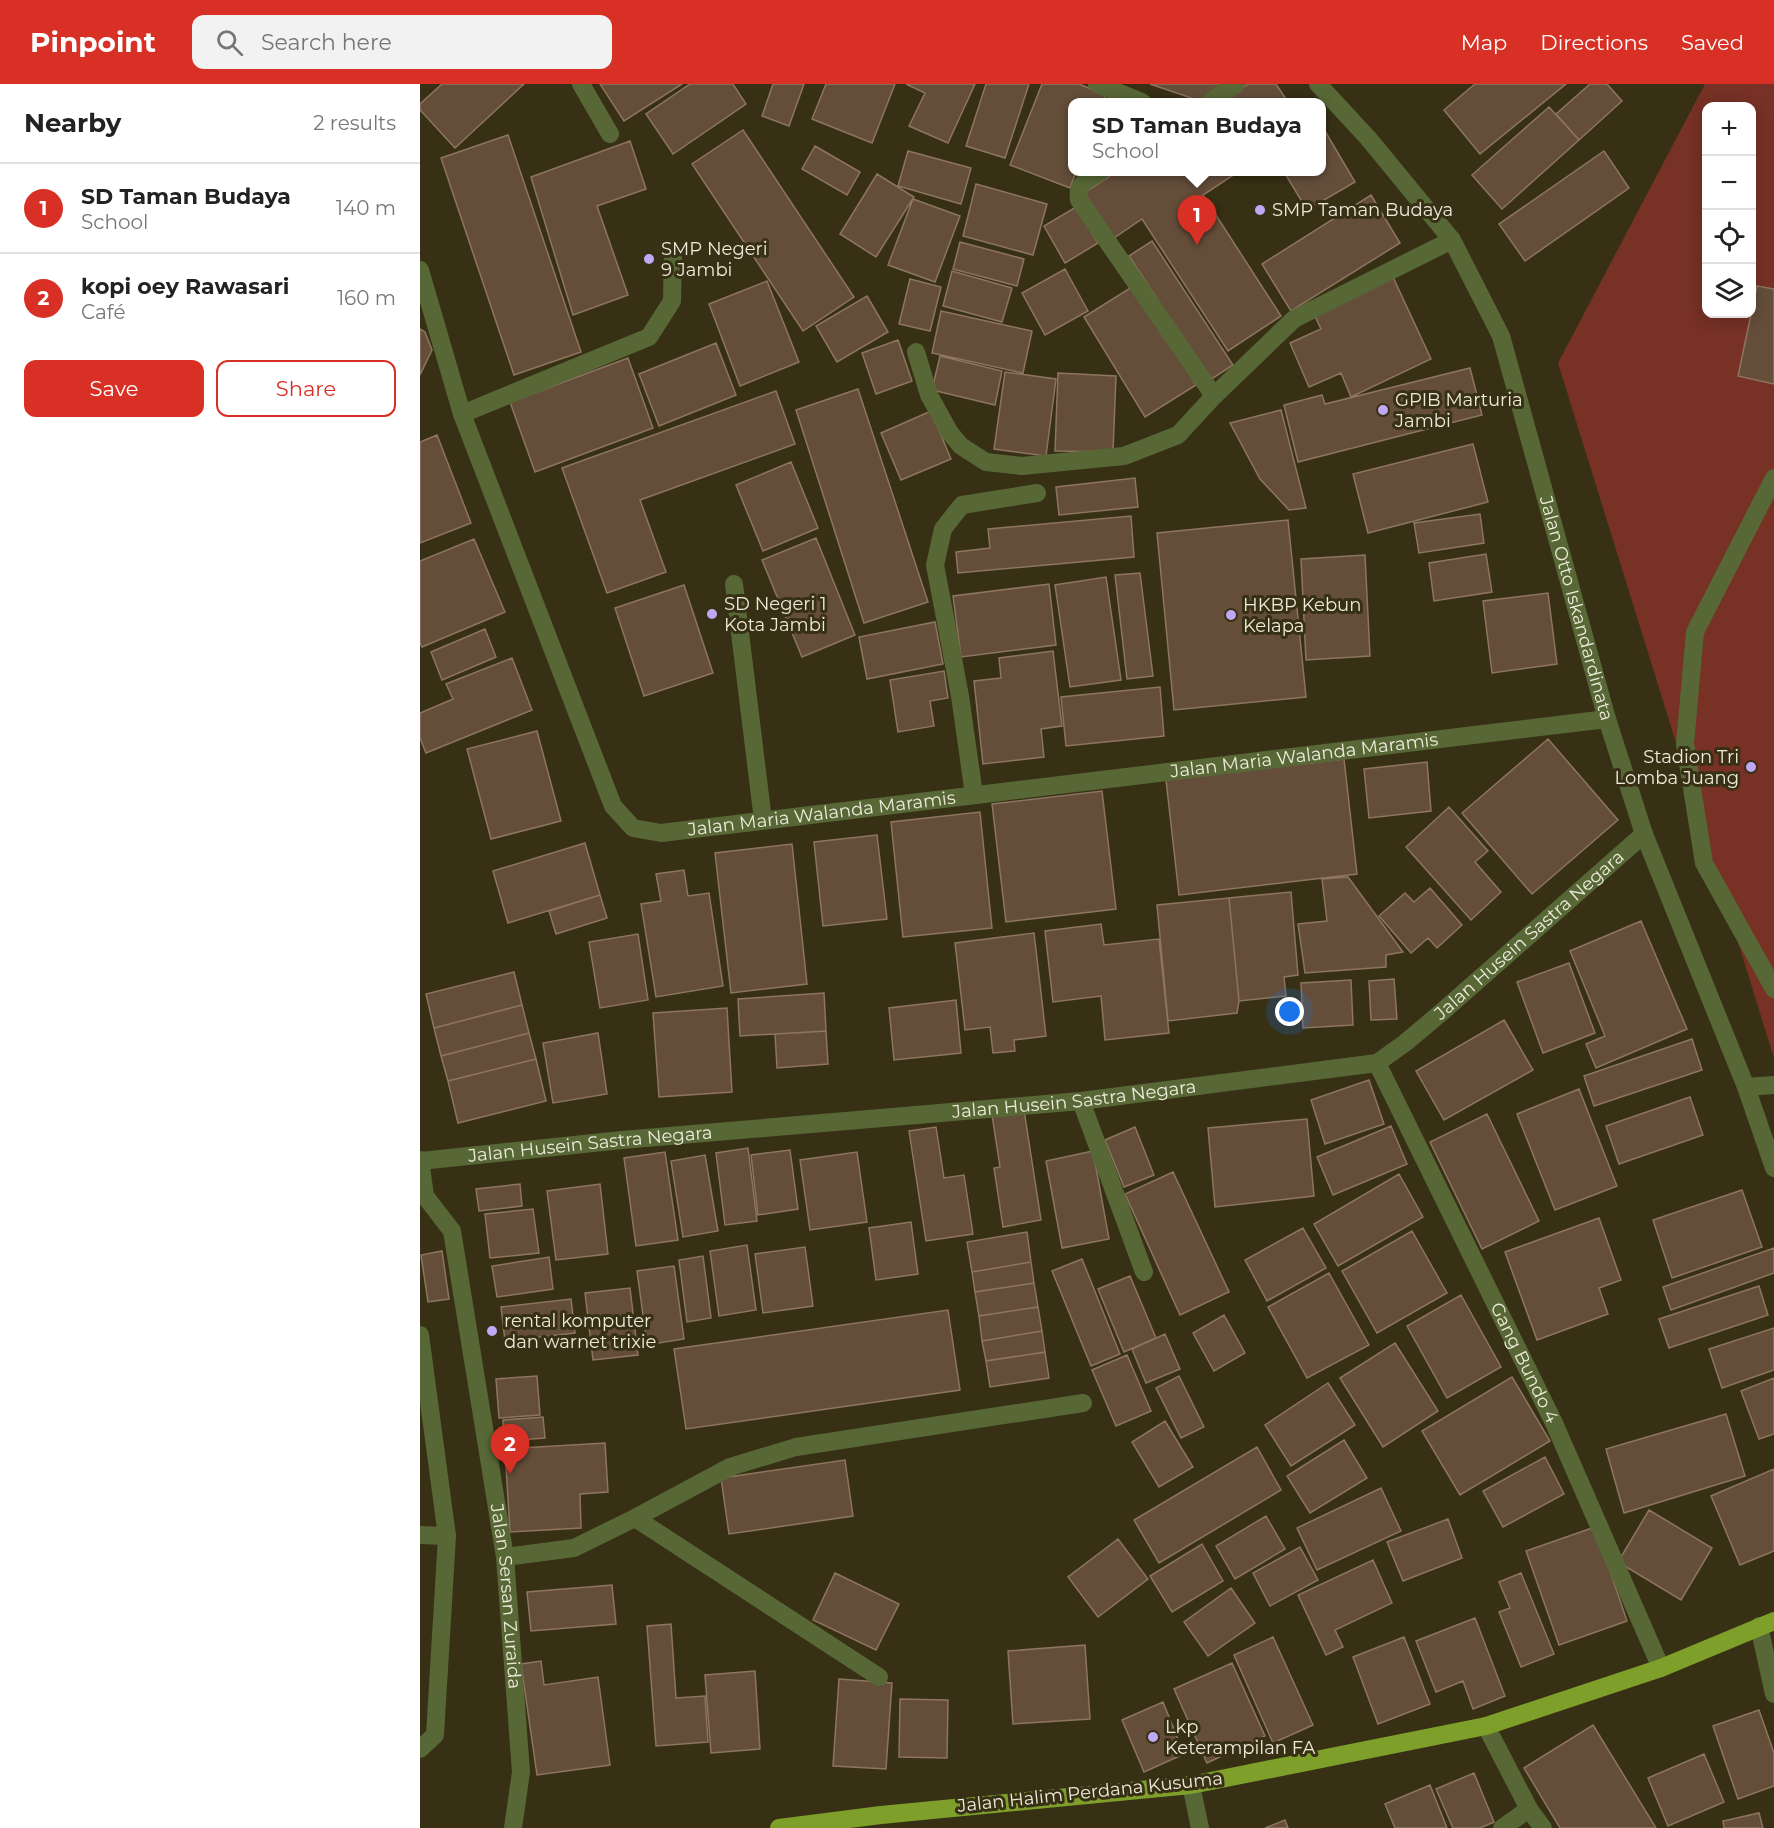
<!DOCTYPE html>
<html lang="en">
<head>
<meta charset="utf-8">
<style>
	body { margin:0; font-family:Montserrat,sans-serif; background:#f2f2f2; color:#222 }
	.controls { position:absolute; right:18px; top:18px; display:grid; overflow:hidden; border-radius:12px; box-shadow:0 3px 15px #0003 }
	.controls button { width:54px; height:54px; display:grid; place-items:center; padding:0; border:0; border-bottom:2px solid #e0e0e0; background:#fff; color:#222; font:30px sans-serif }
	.you { position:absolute; left:870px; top:928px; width:21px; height:21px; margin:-15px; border:4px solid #fff; border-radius:50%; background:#1a73e8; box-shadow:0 0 0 9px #1a73e833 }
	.badge { display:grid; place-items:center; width:39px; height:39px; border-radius:50%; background:#d93025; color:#fff; font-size:20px; font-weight:700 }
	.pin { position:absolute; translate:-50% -50px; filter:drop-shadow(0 2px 3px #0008) }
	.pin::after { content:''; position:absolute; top:32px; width:21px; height:18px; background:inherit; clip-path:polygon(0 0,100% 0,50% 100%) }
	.popup { position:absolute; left:648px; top:14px; width:258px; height:78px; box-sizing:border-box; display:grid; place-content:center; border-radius:12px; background:#fff; filter:drop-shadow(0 2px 4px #0005); font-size:20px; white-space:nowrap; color:#767676 }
	.popup b { font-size:22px; color:#222 }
	.popup::after { content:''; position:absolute; left:50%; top:100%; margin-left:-12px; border:12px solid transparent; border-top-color:#fff }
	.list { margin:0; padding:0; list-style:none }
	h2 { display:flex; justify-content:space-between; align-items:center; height:78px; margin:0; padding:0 24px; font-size:26px }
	h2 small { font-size:20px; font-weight:400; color:#767676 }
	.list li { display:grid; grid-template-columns:39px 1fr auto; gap:18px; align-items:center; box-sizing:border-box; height:90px; padding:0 24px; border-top:2px solid #e0e0e0 }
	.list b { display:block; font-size:22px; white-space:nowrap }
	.list p { margin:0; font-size:20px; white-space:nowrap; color:#767676 }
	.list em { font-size:20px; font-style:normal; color:#767676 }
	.actions { display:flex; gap:12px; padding:18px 24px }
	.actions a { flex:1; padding:14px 0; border:2px solid #d93025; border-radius:12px; text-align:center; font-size:21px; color:#d93025 }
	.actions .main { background:#d93025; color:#fff }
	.icon { flex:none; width:33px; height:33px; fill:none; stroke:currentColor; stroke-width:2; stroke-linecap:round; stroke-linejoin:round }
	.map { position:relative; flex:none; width:1354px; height:1744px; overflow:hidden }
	header { display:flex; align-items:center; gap:36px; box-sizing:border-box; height:84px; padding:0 30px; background:#d93025; color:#fff }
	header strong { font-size:28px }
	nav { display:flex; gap:33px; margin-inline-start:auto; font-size:21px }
	.search { width:420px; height:54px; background:#f2f2f2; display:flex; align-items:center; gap:15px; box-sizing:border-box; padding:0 21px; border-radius:12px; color:#767676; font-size:22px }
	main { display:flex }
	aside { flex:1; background:#fff }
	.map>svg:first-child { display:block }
	.green { fill:#773125; fill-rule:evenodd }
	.building { fill:#644e3a; stroke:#8d7560; stroke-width:1.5 }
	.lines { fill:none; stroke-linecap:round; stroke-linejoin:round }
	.minor { stroke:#576836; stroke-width:18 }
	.major { stroke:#7e9f2a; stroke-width:18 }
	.poi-dot { fill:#c0a8f4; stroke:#373015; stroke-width:2 }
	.labels { text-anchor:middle; stroke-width:6; stroke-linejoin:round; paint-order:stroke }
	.poi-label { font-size:18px; fill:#eeeada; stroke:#373015; text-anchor:start }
	.street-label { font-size:18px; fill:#eeeada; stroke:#373015 }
</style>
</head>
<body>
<header>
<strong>Pinpoint</strong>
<div class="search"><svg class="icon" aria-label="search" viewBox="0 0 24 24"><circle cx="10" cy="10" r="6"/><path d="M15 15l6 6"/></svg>Search here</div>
<nav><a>Map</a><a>Directions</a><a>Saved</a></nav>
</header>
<main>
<aside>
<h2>Nearby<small>2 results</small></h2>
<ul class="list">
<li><span class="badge">1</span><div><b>SD Taman Budaya</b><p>School</p></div><em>140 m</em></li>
<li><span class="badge">2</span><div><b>kopi oey Rawasari</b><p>Café</p></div><em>160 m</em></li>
</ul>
<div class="actions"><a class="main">Save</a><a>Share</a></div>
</aside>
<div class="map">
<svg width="1354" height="1744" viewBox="0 0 1354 1744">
	<rect width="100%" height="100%" fill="#373015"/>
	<path class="green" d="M1285 0H1354V974L1138 279ZM1286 22H1332V230H1286Z"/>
	<path class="building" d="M22 0H104L35 64 0 26V20Z
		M180 0H262L204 37Z
		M270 0H313L326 20 253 70 226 30Z
		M353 0H384L369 42 342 32Z
		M406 0H475L452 59 392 35Z
		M486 0H555L528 59 489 42 505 9Z
		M566 0H609L585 74 546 62Z
		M622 0H659L686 11 683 18H652V88H656L650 104 590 81Z
		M730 0H807L783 18Z
		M828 0H856L868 18H800Z
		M1055 0H1146L1060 70 1024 26Z
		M1170 0H1187L1202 17 1159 56 1136 30Z
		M1129 23 1159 56 1082 125 1052 91Z
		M323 46 434 213 383 247 272 80Z
		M905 47 935 98 887 126 864 88H902V50Z
		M88 51 161 268 94 291 21 74Z
		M210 57 226 105 177 122 208 211 153 231 111 93Z
		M395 62 440 88 427 111 382 85Z
		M488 67 551 84 541 120 478 102Z
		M1184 67 1209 104 1105 177 1079 140Z
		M696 88H818L783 111 861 232 808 267 722 135 694 154 664 109Z
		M457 90 494 113 456 173 420 150Z
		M556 100 627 120 613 171 543 152Z
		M951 111 980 159 871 227 842 180Z
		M493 115 540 132 515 198 468 181Z
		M656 123 678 159 645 179 624 142Z
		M732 157 813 281 790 296 709 172Z
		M540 158 604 175 597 202 533 185Z
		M645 185 668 227 625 251 602 209Z
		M532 187 592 204 582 238 523 222Z
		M973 193 1011 275 931 313 921 289 889 303 870 259 901 245 894 230Z
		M490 195 521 203 510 247 479 240Z
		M347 197 379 278 320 302 289 220Z
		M715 201 776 301 725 333 664 233Z
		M1337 202 1354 205V300L1318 292Z
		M447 212 468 248 417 278 396 242Z
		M521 227 612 247 603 289 512 269Z
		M0 245 5 248 12 266 0 291Z
		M478 256 492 297 456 310 442 269Z
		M296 259 316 311 239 342 219 290Z
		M520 272 582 287 575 321 512 306Z
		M208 274 233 344 115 388 90 318Z
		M1050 284 1062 331 878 378 864 321 902 311 905 320Z
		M585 288 636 295 626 372 574 365Z
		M638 289 696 292 693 368 635 367Z
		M438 305 508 518 444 539 376 326Z
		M356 307 375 360 220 416 246 488 187 509 142 384Z
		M861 326 886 424 869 426 840 395 810 339Z
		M511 327 531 375 481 396 461 349Z
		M17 351 51 439 0 459V358Z
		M1053 360 1068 418 948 449 933 390Z
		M371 378 398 444 343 467 316 401Z
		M715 394 718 423 639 431 636 403Z
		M1060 430 1064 459 999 469 994 439Z
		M711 432 714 473 538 489 536 468 570 464 568 445Z
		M868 436 886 613 754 626 737 449Z
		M396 454 435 551 382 573 342 476Z
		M54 455 85 528 2 563 0 559V477Z
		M1066 470 1072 508 1014 517 1009 479Z
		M945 471 950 572 886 576 881 475Z
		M720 489 733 592 707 595 695 491Z
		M686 493 701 596 650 603 635 501Z
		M629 500 636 561 541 573 533 512Z
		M264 501 293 589 224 612 195 524Z
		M1128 509 1137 580 1072 589 1063 517Z
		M515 538 523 580 447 595 439 553Z
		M65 545 76 573 22 596 11 568Z
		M633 567 642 642 621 645 624 673 563 680 554 597 581 594 579 574Z
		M92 574 112 626 6 669 0 654V629L33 615 26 600Z
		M524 587 528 614 510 617 514 642 478 648 470 596Z
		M740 603 744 652 646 662 641 613Z
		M117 647 141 737 71 755 47 665Z
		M1128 655 1198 736 1112 810 1042 729Z
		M924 675 937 790 759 811 746 696Z
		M1007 678 1011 727 949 734 944 685Z
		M682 707 696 825 586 838 572 720Z
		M1029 723 1068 767 1055 778 1081 808 1051 836 986 763Z
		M560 728 572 844 483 853 471 738Z
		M457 751 467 835 403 842 394 758Z
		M165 759 180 811 88 839 73 787Z
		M372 760 387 900 311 909 295 769Z
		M264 786 268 812 289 809 303 902 236 913 221 820 241 817 236 790Z
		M928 793 983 868 966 871V883L885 889 878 840 907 837 902 795Z
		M1010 804 1042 841 1017 864 1008 854 991 869 959 832 985 809 994 818Z
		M871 808 878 891 864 893 866 912 819 917 809 814Z
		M180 811 187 834 136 850 129 827Z
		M809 814 819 917 817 929 748 937 737 821Z
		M1221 837 1267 945 1176 984 1166 960 1185 952 1150 867Z
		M681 840 684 861 739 855 749 949 685 956 681 912 633 918 625 847Z
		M614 849 626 952 594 956 595 967 573 969 570 943 545 946 535 859Z
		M218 850 228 916 180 924 169 858Z
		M1149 879 1175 949 1123 969 1097 898Z
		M94 888 102 921 14 944 6 910Z
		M974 895 977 935 951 936 949 897Z
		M931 896 933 941 883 944 881 899Z
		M404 909 406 947 320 952 318 915Z
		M536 916 541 969 474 976 469 924Z
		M102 921 109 949 21 972 14 944Z
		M307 924 312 1008 239 1013 233 929Z
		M1084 936 1113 986 1024 1036 996 987Z
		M406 947 408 980 357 984 355 950Z
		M109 949 116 975 28 997 21 972Z
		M178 949 187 1010 133 1019 123 959Z
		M1272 955 1282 986 1174 1022 1164 992Z
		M116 975 126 1017 38 1039 28 997Z
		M949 996 964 1040 905 1060 891 1016Z
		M1159 1005 1197 1102 1135 1126 1097 1030Z
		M1270 1013 1283 1051 1199 1080 1186 1042Z
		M604 1026 621 1136 583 1143 574 1084 580 1083 572 1031Z
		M1067 1030 1119 1137 1062 1165 1010 1058Z
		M887 1035 894 1112 795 1123 788 1044Z
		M971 1042 987 1080 913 1111 897 1073Z
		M516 1043 524 1094 544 1091 553 1150 506 1157 489 1047Z
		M715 1043 734 1091 704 1103 685 1056Z
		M328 1064 337 1137 305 1141 296 1069Z
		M370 1066 378 1125 338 1131 331 1071Z
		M673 1067 689 1155 642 1164 626 1077Z
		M245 1068 258 1156 216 1162 204 1074Z
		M437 1068 447 1138 390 1146 380 1076Z
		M285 1071 298 1147 263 1153 251 1077Z
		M753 1088 809 1208 760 1231 705 1110Z
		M979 1090 1003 1133 918 1182 894 1140Z
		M100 1100 102 1122 59 1127 56 1105Z
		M180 1100 188 1170 136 1176 127 1107Z
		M1322 1106 1342 1163 1252 1194 1233 1136Z
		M113 1125 119 1169 70 1174 65 1130Z
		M1179 1134 1201 1196 1179 1204 1188 1230 1117 1256 1085 1168Z
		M491 1138 498 1190 456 1196 449 1144Z
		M883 1144 906 1184 847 1217 825 1176Z
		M992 1147 1027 1209 957 1249 922 1187Z
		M607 1148 611 1178 552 1188 547 1158Z
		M327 1161 336 1226 299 1232 290 1167Z
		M385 1163 393 1222 343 1229 335 1170Z
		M1354 1164V1189L1251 1226 1243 1203Z
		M22 1167 29 1215 8 1218 1 1171Z
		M283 1172 291 1234 267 1238 259 1176Z
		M129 1173 133 1205 77 1213 72 1182Z
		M662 1175 700 1270 671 1282 632 1187Z
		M611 1178 614 1199 555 1208 552 1188Z
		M254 1182 264 1255 227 1261 217 1187Z
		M909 1189 949 1261 887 1294 848 1223Z
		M710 1192 736 1254 704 1268 678 1205Z
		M614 1199 618 1223 559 1232 555 1208Z
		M1339 1202 1348 1231 1249 1264 1239 1235Z
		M210 1204 218 1271 173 1276 165 1209Z
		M1041 1211 1081 1283 1027 1314 987 1242Z
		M151 1215 155 1249 85 1257 81 1223Z
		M618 1223 622 1247 562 1257 559 1232Z
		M528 1226 540 1306 266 1345 254 1265Z
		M804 1231 825 1269 794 1287 773 1249Z
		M1354 1244V1286L1302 1304 1289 1265Z
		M622 1247 625 1268 566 1277 562 1257Z
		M745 1250 760 1285 726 1299 712 1265Z
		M975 1259 1018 1327 963 1363 920 1294Z
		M625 1268 629 1294 570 1303 566 1277Z
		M707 1271 731 1327 696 1342 672 1286Z
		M117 1292 120 1331 79 1334 76 1295Z
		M759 1292 784 1343 761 1354 736 1304Z
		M1092 1293 1130 1357 1040 1411 1002 1347Z
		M1354 1294V1350L1339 1355 1321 1307Z
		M908 1299 935 1341 871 1382 845 1341Z
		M1306 1330 1325 1392 1204 1429 1186 1365Z
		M123 1333 125 1354 84 1357 83 1336Z
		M745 1337 773 1383 739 1403 712 1358Z
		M924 1356 947 1394 890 1429 867 1392Z
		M185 1359 188 1408 160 1410 161 1444 90 1448 85 1365Z
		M837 1363 861 1406 739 1479 714 1436Z
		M1125 1373 1144 1410 1083 1443 1063 1407Z
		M425 1376 433 1432 309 1450 301 1394Z
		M1354 1385V1467L1320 1481 1291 1412Z
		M961 1404 981 1447 897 1486 877 1444Z
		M1229 1426 1292 1464 1261 1516 1198 1478Z
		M846 1432 865 1465 815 1495 796 1462Z
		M1028 1435 1042 1474 983 1497 967 1458Z
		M1175 1443 1207 1537 1139 1561 1106 1467Z
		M698 1455 728 1495 678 1533 648 1493Z
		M782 1460 803 1497 752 1528 730 1492Z
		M880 1463 898 1496 850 1522 833 1489Z
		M953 1476 972 1519 915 1546 923 1563 906 1571 878 1511Z
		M415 1489 479 1520 456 1566 393 1536Z
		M1101 1489 1134 1570 1101 1583 1079 1528 1090 1524 1079 1498Z
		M192 1501 196 1540 111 1547 107 1508Z
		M811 1504 835 1539 788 1572 764 1538Z
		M1055 1534 1085 1612 1053 1625 1043 1597 1016 1608 996 1557Z
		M251 1540 256 1614 285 1612 288 1658 236 1662 227 1542Z
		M853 1553 893 1641 853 1659 814 1571Z
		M984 1553 1010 1620 958 1640 933 1573Z
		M665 1561 670 1635 593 1640 588 1567Z
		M121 1577 124 1601 178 1593 190 1681 117 1691 101 1580Z
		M812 1579 845 1652 787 1679 754 1605Z
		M335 1587 340 1665 291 1669 285 1591Z
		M419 1595 472 1599 466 1685 413 1682Z
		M480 1615 528 1616 527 1674 479 1673Z
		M743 1618 764 1670 724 1688 702 1636Z
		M1339 1626 1354 1669V1702L1318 1715 1293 1642Z
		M1173 1641 1236 1744H1140L1104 1684Z
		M1284 1670 1304 1718 1248 1742 1228 1694Z
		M1054 1689 1074 1738 1060 1744H1033L1016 1705Z
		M1010 1701 1027 1744H975L965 1720Z
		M1339 1729 1343 1744H1304L1303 1737Z
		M865 1736 868 1744H845Z"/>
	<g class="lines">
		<g class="minor">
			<path d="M161 0 190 50"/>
			<path d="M677 0 722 18"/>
			<path id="s1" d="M898 0 948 54 1032 156 1081 252 1187 635 1224 750 1326 1003 1354 1084"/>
			<path d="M790 18 816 0"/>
			<path d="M680 88C668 95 656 100 659 116L794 312"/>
			<path id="s2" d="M0 186 42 330 193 722 213 744 241 749 1187 635"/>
			<path d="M496 268 509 311 530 349 541 362 566 378 602 382 704 372 758 351 794 312 874 235 1032 156"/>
			<path d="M42 330 229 253 252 217 253 167"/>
			<path d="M1354 394 1275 548 1265 660 1284 779 1354 905"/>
			<path d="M314 500 343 736"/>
			<path d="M554 711 540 612 515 481 523 445 542 421 617 409"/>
			<path id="s3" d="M957 979 1134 1339 1241 1584"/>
			<path d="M1326 1003 1354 1001"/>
			<path d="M661 1017 724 1188"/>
			<path id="s4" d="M0 1076 5 1112 32 1147 85 1473 101 1688 93 1744"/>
			<path id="s5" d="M0 1077 202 1056 661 1017 957 979 985 959 1023 927 1224 750"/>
			<path d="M0 1251 27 1452 15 1651 0 1665"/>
			<path d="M215 1434 459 1593"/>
			<path d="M0 1451 27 1452"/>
			<path d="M85 1473 154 1464 215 1434 310 1383 376 1363 663 1319"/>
			<path d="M1339 1542 1354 1610"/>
			<path d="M1066 1642 1109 1725 1123 1744"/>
			<path d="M771 1701 780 1744"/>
			<path d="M1082 1744 1109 1725"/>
		</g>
		<path class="major" d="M359 1744 461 1731 771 1701 1066 1642 1241 1584 1354 1537"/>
	</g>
	<g class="poi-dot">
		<circle cx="840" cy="126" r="6"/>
		<circle cx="229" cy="175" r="6"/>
		<circle cx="963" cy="326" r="6"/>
		<circle cx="292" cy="530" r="6"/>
		<circle cx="811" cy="531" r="6"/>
		<circle cx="1331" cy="683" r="6"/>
		<circle cx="72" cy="1247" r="6"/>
		<circle cx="733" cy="1653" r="6"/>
	</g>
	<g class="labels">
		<g class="poi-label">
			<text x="852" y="132">SMP Taman Budaya</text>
			<text x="241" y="171">SMP Negeri<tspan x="241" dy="21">9 Jambi</tspan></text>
			<text x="975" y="322">GPIB Marturia<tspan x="975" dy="21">Jambi</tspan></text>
			<text x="304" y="526">SD Negeri 1<tspan x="304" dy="21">Kota Jambi</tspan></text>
			<text x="823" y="527">HKBP Kebun<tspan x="823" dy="21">Kelapa</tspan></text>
			<text x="1319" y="679" text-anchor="end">Stadion Tri<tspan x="1319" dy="21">Lomba Juang</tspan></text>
			<text x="84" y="1243">rental komputer<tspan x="84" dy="21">dan warnet trixie</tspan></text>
			<text x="745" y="1649">Lkp<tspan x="745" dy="21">Keterampilan FA</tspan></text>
		</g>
		<g class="street-label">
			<text dy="6" stroke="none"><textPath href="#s1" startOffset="596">Jalan Otto Iskandardinata</textPath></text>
			<text dy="6" stroke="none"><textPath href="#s2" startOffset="1276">Jalan Maria Walanda Maramis</textPath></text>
			<text dy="6" stroke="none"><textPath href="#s2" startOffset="790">Jalan Maria Walanda Maramis</textPath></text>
			<text dy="6" stroke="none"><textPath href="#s5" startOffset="1161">Jalan Husein Sastra Negara</textPath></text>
			<text dy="6" stroke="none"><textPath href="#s5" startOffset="657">Jalan Husein Sastra Negara</textPath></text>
			<text dy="6" stroke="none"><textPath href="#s5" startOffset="171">Jalan Husein Sastra Negara</textPath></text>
			<text dy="6" stroke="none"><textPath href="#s3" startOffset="334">Gang Bundo 4</textPath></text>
			<text dy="6" stroke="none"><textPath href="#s4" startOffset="450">Jalan Sersan Zuraida</textPath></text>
			<text transform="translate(670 1708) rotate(-6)" y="6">Jalan Halim Perdana Kusuma</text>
		</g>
	</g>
</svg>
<div class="controls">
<button>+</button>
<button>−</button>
<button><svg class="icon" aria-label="locate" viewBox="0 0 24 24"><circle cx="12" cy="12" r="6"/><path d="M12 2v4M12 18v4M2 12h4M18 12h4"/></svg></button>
<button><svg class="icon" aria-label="layers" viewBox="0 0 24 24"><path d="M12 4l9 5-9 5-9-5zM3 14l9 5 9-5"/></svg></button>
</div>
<div class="you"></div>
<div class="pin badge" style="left:777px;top:161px">1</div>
<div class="popup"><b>SD Taman Budaya</b>School</div>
<div class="pin badge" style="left:90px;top:1390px">2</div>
</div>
</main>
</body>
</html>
